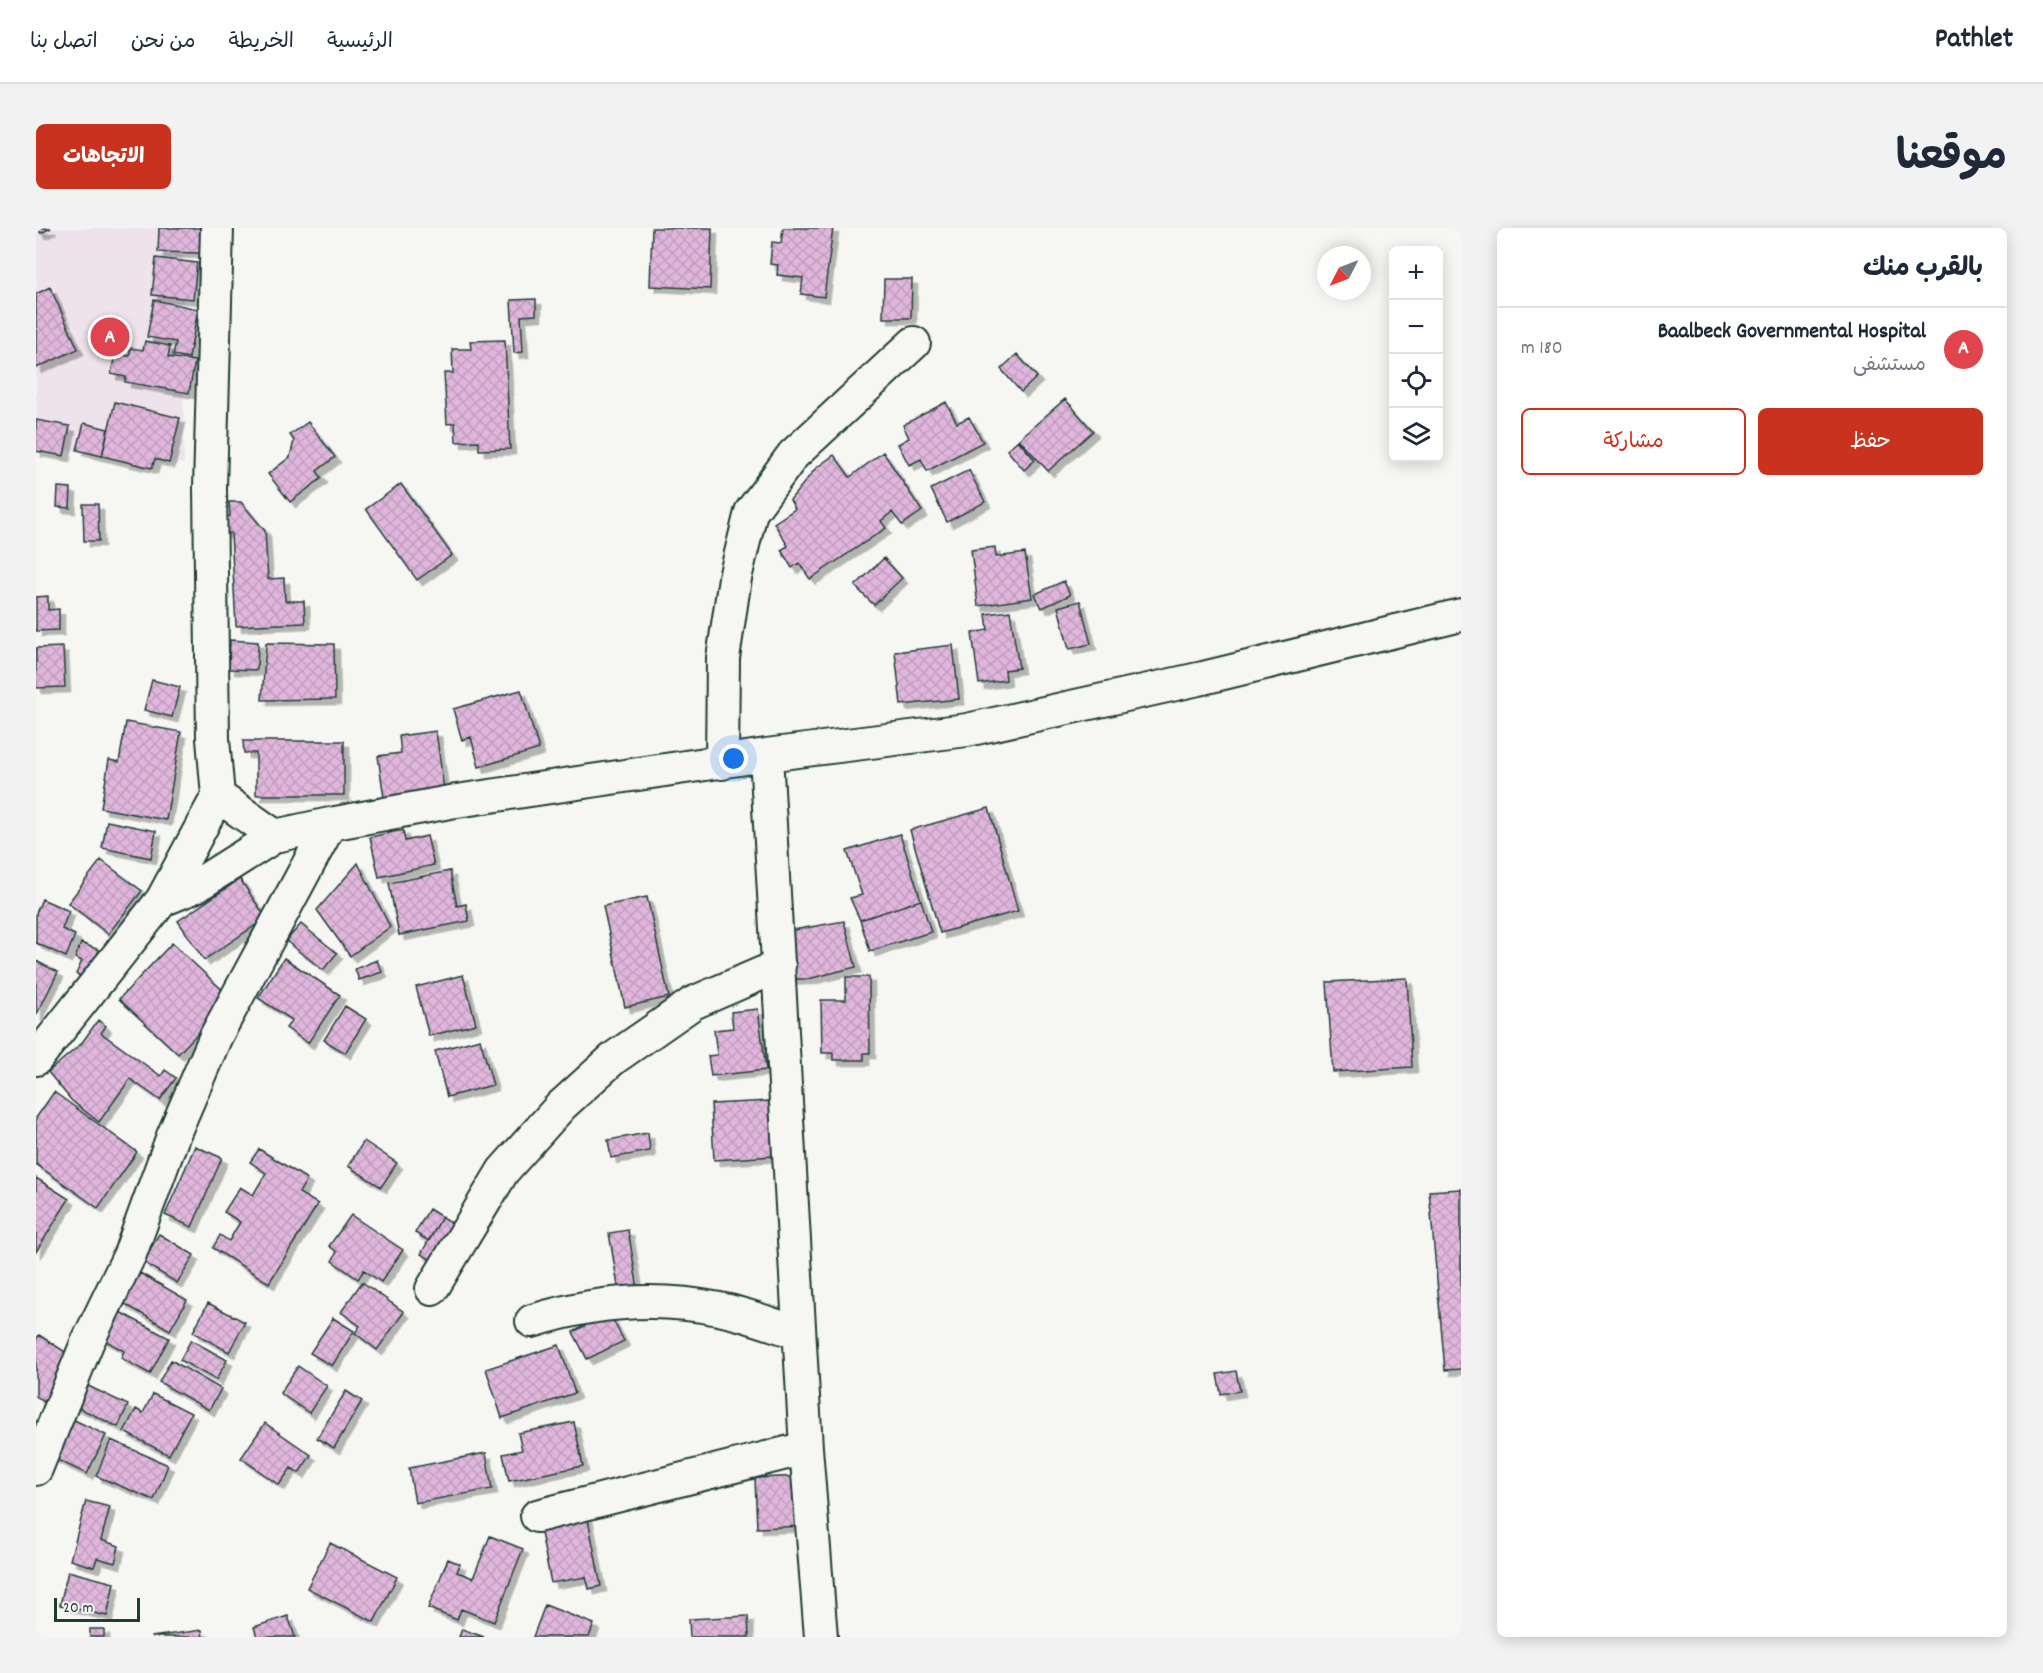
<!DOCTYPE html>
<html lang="ar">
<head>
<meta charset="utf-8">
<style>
	body { margin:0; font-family:Dekko,"Playpen Sans Arabic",sans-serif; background:#f2f2f3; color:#1f2937; direction:rtl }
	.controls { position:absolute; right:18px; top:18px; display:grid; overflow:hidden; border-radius:9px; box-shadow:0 3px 15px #0003 }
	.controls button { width:54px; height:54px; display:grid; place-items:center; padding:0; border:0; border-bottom:2px solid #e0e1e3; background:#fff; color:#1f2937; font:30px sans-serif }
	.compass { position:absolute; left:1281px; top:18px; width:54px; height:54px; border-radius:50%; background:#fff; box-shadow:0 3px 15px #0003; rotate:228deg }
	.scale { position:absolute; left:18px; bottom:15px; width:86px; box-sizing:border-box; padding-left:6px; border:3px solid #1f3d34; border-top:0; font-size:16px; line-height:21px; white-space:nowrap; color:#1f3d34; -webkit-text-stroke:4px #f6f6f2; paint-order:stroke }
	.you { position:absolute; left:698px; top:531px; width:21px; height:21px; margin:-15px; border:4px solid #fff; border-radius:50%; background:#1a73e8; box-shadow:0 0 0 9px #1a73e833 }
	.badge { display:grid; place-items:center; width:39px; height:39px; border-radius:50%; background:#c8321e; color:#fff; font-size:20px; font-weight:700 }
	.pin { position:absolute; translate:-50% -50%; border:3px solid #fff; box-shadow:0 2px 6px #0006 }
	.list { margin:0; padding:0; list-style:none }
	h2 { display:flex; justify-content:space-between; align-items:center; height:78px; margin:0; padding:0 24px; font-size:26px }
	h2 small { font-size:20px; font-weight:400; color:#747a83 }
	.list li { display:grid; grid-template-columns:39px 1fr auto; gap:18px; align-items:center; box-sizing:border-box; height:84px; padding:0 24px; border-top:2px solid #e0e1e3 }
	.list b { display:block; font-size:22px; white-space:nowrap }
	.list p { margin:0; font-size:20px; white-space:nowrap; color:#747a83 }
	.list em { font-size:20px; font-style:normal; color:#747a83 }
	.actions { display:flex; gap:12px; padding:18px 24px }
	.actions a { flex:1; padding:14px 0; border:2px solid #c8321e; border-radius:9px; text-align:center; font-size:21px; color:#c8321e }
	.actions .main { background:#c8321e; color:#fff }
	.icon { flex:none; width:33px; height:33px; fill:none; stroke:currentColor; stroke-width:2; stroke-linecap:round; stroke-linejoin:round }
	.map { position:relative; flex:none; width:1425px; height:1409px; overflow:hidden; direction:ltr; border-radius:9px }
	header { display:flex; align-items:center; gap:36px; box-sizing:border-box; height:84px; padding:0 30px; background:#fff; border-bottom:2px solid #e0e1e3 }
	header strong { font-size:28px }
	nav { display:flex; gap:33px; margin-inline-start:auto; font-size:21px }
	.intro { display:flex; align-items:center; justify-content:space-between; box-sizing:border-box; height:144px; padding:0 36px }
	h1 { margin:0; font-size:42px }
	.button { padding:15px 27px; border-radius:9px; background:#c8321e; color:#fff; font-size:21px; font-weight:700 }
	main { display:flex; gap:36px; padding:0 36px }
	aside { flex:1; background:#fff; border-radius:9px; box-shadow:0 3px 15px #0003 }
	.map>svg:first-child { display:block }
	.built { fill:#efe3eb }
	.building { fill:url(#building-cross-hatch); stroke:#1f3d34; stroke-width:1.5; filter:url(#shadow) }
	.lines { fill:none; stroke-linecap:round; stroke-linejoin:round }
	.minor-casing { stroke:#1f3d34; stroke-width:36 }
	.minor { stroke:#f6f6f2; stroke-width:32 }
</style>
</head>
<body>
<header>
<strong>Pathlet</strong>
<nav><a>الرئيسية</a><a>الخريطة</a><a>من نحن</a><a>اتصل بنا</a></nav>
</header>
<div class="intro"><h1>موقعنا</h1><a class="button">الاتجاهات</a></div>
<main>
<aside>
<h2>بالقرب منك<small></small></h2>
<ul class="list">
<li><span class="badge" style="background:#e0444e">A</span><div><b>Baalbeck Governmental Hospital</b><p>مستشفى</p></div><em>180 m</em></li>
</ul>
<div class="actions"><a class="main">حفظ</a><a>مشاركة</a></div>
</aside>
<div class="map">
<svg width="1425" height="1409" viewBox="0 0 1425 1409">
	<defs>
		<pattern id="building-cross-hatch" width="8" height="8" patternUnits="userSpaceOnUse" patternTransform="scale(1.5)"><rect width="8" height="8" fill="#e0b6dc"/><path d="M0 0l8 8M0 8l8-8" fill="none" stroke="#c09dbd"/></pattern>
		<filter id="shadow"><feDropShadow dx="5.5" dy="5.5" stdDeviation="0" flood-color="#0004"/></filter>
	</defs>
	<rect width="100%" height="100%" fill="#f6f6f2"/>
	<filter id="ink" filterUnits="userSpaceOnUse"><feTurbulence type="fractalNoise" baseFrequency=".0167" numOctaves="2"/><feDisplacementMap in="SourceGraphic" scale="12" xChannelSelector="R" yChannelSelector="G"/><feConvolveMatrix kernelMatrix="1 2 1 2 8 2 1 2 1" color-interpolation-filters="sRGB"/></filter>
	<g filter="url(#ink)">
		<path class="built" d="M0 0H147L148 236 0 218Z"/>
		<path class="building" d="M0 0H15L5 5Z
			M123 0H165L164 25 122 24Z
			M616 0H676L674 61 614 58Z
			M747 0H797L788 69 765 66 767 50 741 47 742 37 734 36 736 14 745 15Z
			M120 30 161 35 157 71 116 67Z
			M848 51H876L875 90H847Z
			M14 59 42 121 0 140V66Z
			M500 71V87L485 88 487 124 478 125 475 72Z
			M118 72 162 81 153 130 137 127 140 114 111 109Z
			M469 112 474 221 443 222V213L420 214 419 195 411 196 408 145H417L416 121H435L434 113Z
			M109 113 134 118 132 129 159 133 153 165 89 154 90 149 75 146 79 126 93 128 95 120 107 122Z
			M981 126 1001 149 985 164 965 141Z
			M1029 171 1057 203 1012 243 983 211Z
			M79 174 144 190 133 235 119 231 116 240 66 228Z
			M910 174 921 195 933 189 947 214 891 243 885 231 873 237 862 216 873 210 867 197Z
			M0 192 34 198 28 228 0 223Z
			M272 194 299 229 281 243 286 250 254 274 232 246 254 229 258 213 254 207Z
			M48 195 72 201 66 228 41 222Z
			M982 212 999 232 988 242 971 222Z
			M847 224 886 283 866 297 856 284 845 293 850 300 774 351 763 335 756 340 745 322 752 318 738 295 759 281 754 272 780 240 798 227 814 249Z
			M933 242 949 274 911 294 895 261Z
			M365 256 416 327 381 352 330 281Z
			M22 259 35 260 34 280 21 279Z
			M193 274H205L229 303 232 351 248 350 249 373H268L269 395 200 398 195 305H187L186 289 194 288Z
			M47 276H62L63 313H48Z
			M959 319 960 329 989 325 996 370 942 378 935 322Z
			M848 330 866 350 838 377 819 358Z
			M1028 353 1034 367 1006 380 999 366Z
			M12 368V382L23 381V402L0 403V369Z
			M1044 373 1055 416 1033 421 1022 379Z
			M974 383 983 440 969 442 970 452 943 456 936 405 952 402 950 386Z
			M194 412 222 414 221 442 193 441Z
			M230 415 298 416 299 471 226 472Z
			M917 417 923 471 865 477 859 424Z
			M27 419 29 459 0 460V420Z
			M116 452 144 459 136 489 108 482Z
			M485 462 503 521 443 539 435 509 426 512 417 481Z
			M90 494 145 504 130 592 65 580 73 532 83 534Z
			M400 503 408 562 348 570 342 528 365 525 363 508Z
			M207 513H308V567H220V525H208Z
			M953 580 982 683 904 705 874 602Z
			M71 593 120 603 115 630 66 620Z
			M367 602 369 613 391 608 398 637 343 649 334 609Z
			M864 606 885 672 824 692 814 670 826 667 811 623Z
			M65 632 106 663 72 706 32 675Z
			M322 635 354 699 314 728 281 682Z
			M414 643 421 678 430 676 433 693 363 707 353 655Z
			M204 651 230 690 168 732 142 693Z
			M611 669 633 769 589 779 567 678Z
			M6 671 33 683 26 701 39 707 30 729 0 715V685Z
			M885 672 895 704 834 723 824 692Z
			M808 693 820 739 772 751H753L752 703Z
			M265 696 301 725 287 742 250 713Z
			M45 715 63 722 52 751 40 746 46 733 39 730Z
			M136 715 195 770 142 826 83 771Z
			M248 730 304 767 272 815 250 800 256 792 222 770Z
			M341 732 346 744 323 752 319 741Z
			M0 733 22 744 0 788Z
			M427 747 440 796 393 808 380 759Z
			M810 749H833L834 825H828V832H797V825H786L785 772H810Z
			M1371 750 1376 839 1297 844 1291 754Z
			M309 778 330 791 309 825 288 812Z
			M722 781 730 842 675 848 672 828 681 827 678 802 697 800 695 784Z
			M62 792 70 798 65 805 125 848 129 842 140 850 124 872 94 851 63 894 36 873 12 844 45 816Z
			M444 811 457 857 411 869 399 823Z
			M18 864 101 924 62 980 0 936V890Z
			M734 873 737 928 678 932 675 876Z
			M612 905 614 923 575 930 572 912Z
			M328 913 361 935 345 959 312 938Z
			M159 918 186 930 156 999 129 987Z
			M223 921 271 951 263 965 282 976 233 1055 177 1020 184 1007 193 1013 204 994 188 984 204 959 217 967 230 945 214 934Z
			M0 950 33 971 0 1024Z
			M1425 961V1141L1409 1142 1393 963Z
			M393 981 406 989 393 1013 379 1005Z
			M315 987 367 1022 345 1054 328 1042 322 1051 296 1033 301 1024 293 1018Z
			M406 989 426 1001 405 1038 385 1026Z
			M592 1002 602 1061 583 1064 573 1005Z
			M123 1006 158 1027 141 1055 107 1034Z
			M104 1045 151 1072 134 1102 87 1075Z
			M326 1054 368 1084 341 1122 319 1105 324 1098 305 1084Z
			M172 1075 209 1094 193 1124 157 1104Z
			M80 1082 133 1110 114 1146 85 1130 88 1123 65 1110Z
			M573 1085 588 1113 551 1131 537 1104Z
			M297 1090 318 1103 296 1138 274 1125Z
			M3 1107 37 1129 8 1174 0 1168V1112Z
			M155 1112 191 1132 180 1152 144 1132Z
			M523 1117 539 1165 466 1190 450 1141Z
			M135 1132 185 1161 173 1182 123 1154Z
			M262 1138 291 1158 273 1185 244 1165Z
			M1200 1143 1204 1163 1185 1166 1181 1146Z
			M48 1156 92 1177 82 1199 37 1177Z
			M310 1163 326 1173 298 1220 281 1210Z
			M117 1166 155 1185 133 1227 88 1204 100 1181 107 1185Z
			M32 1189 70 1207 51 1246 13 1228Z
			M538 1194 547 1238 473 1253 467 1226 486 1222 482 1205Z
			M229 1195 275 1227 263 1245 255 1240 243 1257 205 1230Z
			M75 1212 132 1237 118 1272 60 1248Z
			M450 1225 456 1261 379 1275 373 1240Z
			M768 1248 770 1298 721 1300 719 1250Z
			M50 1273 74 1279 65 1312 83 1318 79 1335 61 1330 58 1339 34 1332Z
			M550 1281 565 1358 553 1361 550 1349 515 1355 502 1290Z
			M454 1308 487 1321 458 1394 425 1381 421 1392 392 1380 412 1331 424 1336 421 1344 437 1350Z
			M294 1315 361 1349 338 1394 271 1360Z
			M32 1343 78 1355 71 1388 24 1377Z
			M509 1377 558 1396 553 1409H497Z
			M252 1388 259 1409H221L218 1399Z
			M712 1388 713 1409H654L653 1391Z
			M54 1401H68V1409H54Z
			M426 1401 448 1409H423Z
			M166 1402 167 1409H115Z"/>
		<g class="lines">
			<g class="minor-casing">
				<path id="minor" d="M730 527 770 1220 785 1409
					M686 535 687 430 699 350 715 284 757 227 878 115
					M182 568 239 608
					M126 672 160 658 239 608 294 596 414 574 730 527 931 502 1167 450 1425 387
					M0 831 126 672 182 568 177 511 174 260 181 0
					M396 1061 467 943 525 878 578 830 657 775 743 738
					M496 1093C556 1074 620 1068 683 1081 710 1086 737 1097 763 1105
					M0 1241 51 1115 94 1026 137 908 180 808 294 596
					M501 1288 770 1220"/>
			</g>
			<use href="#minor" class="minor"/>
		</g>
	</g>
</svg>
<div class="controls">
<button>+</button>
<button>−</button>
<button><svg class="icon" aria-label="locate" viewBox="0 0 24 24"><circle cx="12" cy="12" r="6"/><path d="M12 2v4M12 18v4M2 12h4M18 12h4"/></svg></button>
<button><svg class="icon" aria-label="layers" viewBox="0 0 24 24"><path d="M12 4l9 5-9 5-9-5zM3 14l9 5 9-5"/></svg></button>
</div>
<svg class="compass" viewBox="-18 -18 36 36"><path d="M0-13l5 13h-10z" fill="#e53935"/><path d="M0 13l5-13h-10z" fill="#747a83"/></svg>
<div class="scale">20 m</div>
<div class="you"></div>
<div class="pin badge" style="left:74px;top:109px;background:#e0444e">A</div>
</div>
</main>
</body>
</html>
